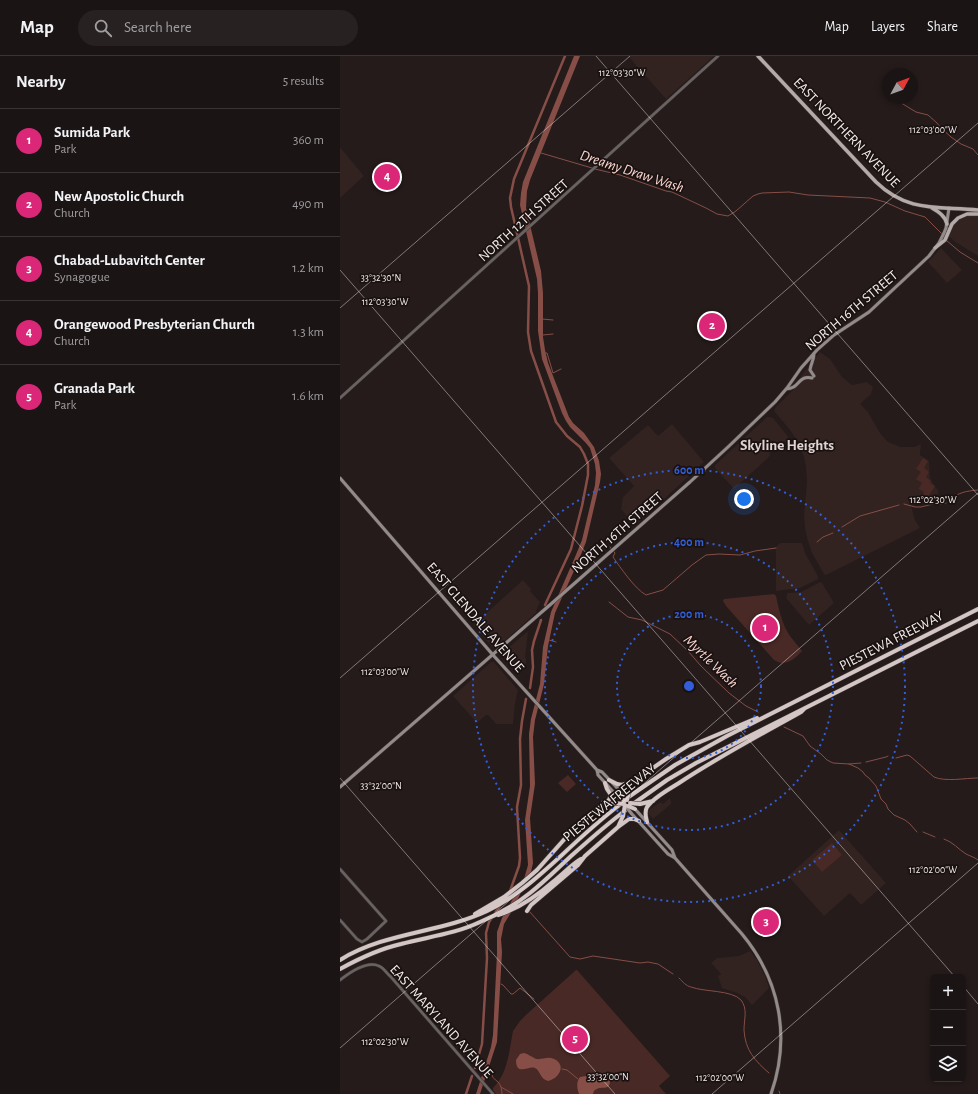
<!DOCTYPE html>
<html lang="en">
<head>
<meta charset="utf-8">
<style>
	body { margin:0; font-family:"Alegreya Sans",sans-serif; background:#282122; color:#f1f3f6 }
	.controls { position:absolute; right:12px; bottom:12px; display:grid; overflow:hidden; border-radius:6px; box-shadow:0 2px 6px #0003 }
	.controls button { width:36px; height:36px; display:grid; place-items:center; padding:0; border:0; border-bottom:1px solid #393334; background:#1b1414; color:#f1f3f6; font:20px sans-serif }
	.compass { position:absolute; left:542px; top:12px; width:36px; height:36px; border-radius:50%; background:#1b1414; box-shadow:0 2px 6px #0003; rotate:49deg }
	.you { position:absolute; left:404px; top:443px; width:14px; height:14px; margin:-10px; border:3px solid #fff; border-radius:50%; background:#1a73e8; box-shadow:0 0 0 6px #1a73e833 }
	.badge { display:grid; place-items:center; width:26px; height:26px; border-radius:50%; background:#db2777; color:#fff; font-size:13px; font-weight:700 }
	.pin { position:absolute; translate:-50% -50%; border:2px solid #fff; box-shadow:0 1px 4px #0006 }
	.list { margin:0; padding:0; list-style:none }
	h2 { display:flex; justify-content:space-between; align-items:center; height:52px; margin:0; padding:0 16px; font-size:17px }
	h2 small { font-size:13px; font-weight:400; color:#a09ea0 }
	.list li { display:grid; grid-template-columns:26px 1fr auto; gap:12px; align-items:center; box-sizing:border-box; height:64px; padding:0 16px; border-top:1px solid #393334 }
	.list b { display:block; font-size:15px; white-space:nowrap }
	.list p { margin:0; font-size:13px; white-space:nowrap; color:#a09ea0 }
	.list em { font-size:13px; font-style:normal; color:#a09ea0 }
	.icon { flex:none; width:22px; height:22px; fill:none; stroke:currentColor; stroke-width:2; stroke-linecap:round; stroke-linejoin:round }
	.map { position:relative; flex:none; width:638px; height:1038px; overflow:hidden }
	header { display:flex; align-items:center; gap:24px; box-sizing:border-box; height:56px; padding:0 20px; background:#1b1414; border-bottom:1px solid #393334 }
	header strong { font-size:19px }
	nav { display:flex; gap:22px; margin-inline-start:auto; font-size:14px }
	.search { width:280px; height:36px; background:#282122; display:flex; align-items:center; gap:10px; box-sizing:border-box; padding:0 14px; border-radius:22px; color:#a09ea0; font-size:15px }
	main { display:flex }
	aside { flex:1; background:#1b1414 }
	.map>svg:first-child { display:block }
	.built { fill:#322220 }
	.green { fill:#492925 }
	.water { fill:#864e46 }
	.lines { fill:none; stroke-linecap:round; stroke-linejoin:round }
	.stream { stroke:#864e46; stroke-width:1 }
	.canal { stroke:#864e46; stroke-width:2.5 }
	.tertiary-casing { stroke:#413837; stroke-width:3.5 }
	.secondary-casing { stroke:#413837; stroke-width:4 }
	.primary-casing { stroke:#413837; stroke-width:4.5 }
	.motorway-casing { stroke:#413837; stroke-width:5 }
	.tertiary { stroke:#686362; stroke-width:2.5 }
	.secondary { stroke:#938b8a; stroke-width:3 }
	.primary { stroke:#b4aaa8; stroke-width:3.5 }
	.motorway { stroke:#d3c6c4; stroke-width:4 }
	.secondary-bridge-casing { stroke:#413837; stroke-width:4; stroke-linecap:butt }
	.motorway-bridge-casing { stroke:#413837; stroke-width:5; stroke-linecap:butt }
	.secondary-bridge { stroke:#938b8a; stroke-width:3 }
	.motorway-bridge { stroke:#d3c6c4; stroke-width:4 }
	.ticks { fill:none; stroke:#f4edec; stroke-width:1; stroke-opacity:0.45 }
	.ring { fill:none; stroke:#325eda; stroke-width:2; stroke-dasharray:2 4 }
	.labels { text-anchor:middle; stroke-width:3.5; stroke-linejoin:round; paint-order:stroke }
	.street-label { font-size:14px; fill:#f4edec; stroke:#1a1211 }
	.water-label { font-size:15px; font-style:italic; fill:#fdd7d2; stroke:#1a1211 }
	.neighbourhood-label { font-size:15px; font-weight:bold; fill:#e0d3d1; stroke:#1a1211 }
	.ticks-label { font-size:10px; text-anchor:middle; fill:#f4edec; stroke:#1a1211; stroke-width:3.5; stroke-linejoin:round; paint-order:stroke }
	.centre { fill:#325eda; stroke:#1a1211; stroke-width:2 }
	.ring-label { font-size:12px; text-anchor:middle; font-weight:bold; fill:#325eda; stroke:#1a1211; stroke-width:3.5; stroke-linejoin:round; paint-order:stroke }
</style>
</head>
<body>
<header>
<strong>Map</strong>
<div class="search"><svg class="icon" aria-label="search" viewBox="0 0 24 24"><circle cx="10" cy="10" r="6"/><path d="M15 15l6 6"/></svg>Search here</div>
<nav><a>Map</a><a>Layers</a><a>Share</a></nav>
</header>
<main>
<aside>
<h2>Nearby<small>5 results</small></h2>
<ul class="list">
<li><span class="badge">1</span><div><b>Sumida Park</b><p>Park</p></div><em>360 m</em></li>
<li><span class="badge">2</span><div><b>New Apostolic Church</b><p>Church</p></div><em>490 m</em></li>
<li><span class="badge">3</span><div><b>Chabad-Lubavitch Center</b><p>Synagogue</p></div><em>1.2 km</em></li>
<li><span class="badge">4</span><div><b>Orangewood Presbyterian Church</b><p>Church</p></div><em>1.3 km</em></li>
<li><span class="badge">5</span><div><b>Granada Park</b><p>Park</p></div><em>1.6 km</em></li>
</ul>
</aside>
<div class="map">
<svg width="638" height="1038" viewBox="0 0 638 1038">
	<rect width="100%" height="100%" fill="#241b1a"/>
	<path class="built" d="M288 0H374L326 43Z
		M0 91 24 120 0 142Z
		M638 159V200L617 187 608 180 614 166 623 160Z
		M601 192 622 214 607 227 588 206Z
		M480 296 490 303 502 321 512 329 527 326 533 331 531 338 520 348 528 356 540 377 548 386 561 391H574L581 388 580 399 589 405 590 422 592 426 599 436 596 439 592 441 581 444 582 448 571 450 575 464 580 472 486 519 484 518 472 497 468 485 465 473 464 459 467 426 466 411 464 401 456 383 450 374 434 355 435 352 455 332 462 324 461 320Z
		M427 361H430L433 362 446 378 451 385 429 387 430 400 394 433 375 412V409Z
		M332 368 364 406 295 470 281 453 283 441 294 430 269 402 308 369 318 380Z
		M440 487H462L465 497 478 520V523L460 532 436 535V491Z
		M183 524 191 533 190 535 200 546 196 555 197 556 157 592H153L133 569Z
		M480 526 482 527 494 547 469 569 446 542 447 540V537L461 536Z
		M188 575 185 602H186V607L176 616 163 601 162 597Z
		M151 606H154L178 634 175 648 173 668H156L148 659H146L137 667 113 640Z
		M330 742 331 746V748L313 763 308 757 310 753 320 746 323 748Z
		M499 774 546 827 521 849 510 837 484 860 448 820Z
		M410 895 417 904 425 920 429 932 412 949 405 941 397 937 382 932 378 920 381 918 371 907 377 902 399 900Z"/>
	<path class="green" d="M583 402 588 405 584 412 589 416 586 421 591 425 590 427 595 430 588 441 583 438 584 436 579 433V432L582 427 576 423 581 416 576 413Z
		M434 538 436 540C439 554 442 568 450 580 454 585 458 590 462 595 454 604 445 611 434 604L386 550 383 545 384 543Z
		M228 719 236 728 227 736 218 727Z
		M492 787 502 799 482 816 472 804Z
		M236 914H237L330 1020 319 1030 326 1038H156L153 1034V1032C168 1017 169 995 173 975L180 965 187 958Z"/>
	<path class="water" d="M234 0H240L190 124 187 135 186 152 201 215 203 237V281L205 294 208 307 229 361 233 367 244 377 254 391 259 405 261 418 260 426 246 486 238 506 215 557 208 590 204 628 195 664 193 681 195 728 190 762 193 807 191 816 172 855 164 868 161 883 162 896 157 986 140 1038H136L151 991 153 979 157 897V876L162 862 184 823 188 809 185 764 190 730 189 678 191 663 200 628 203 591 211 556 235 501 242 484 255 429 256 417 255 408 250 392 245 386 230 371 226 365 222 357 202 303 198 275V237L197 223 180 149 181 137 183 126Z
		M184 997C188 998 192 1001 196 1003 202 1004 208 1000 214 1003 227 1009 219 1023 208 1025 199 1022 201 1015 195 1012 189 1009 176 1021 176 1004L180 998Z
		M264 1019C268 1021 271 1022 270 1026 269 1035 261 1030 257 1033 254 1034 254 1035 253 1038H239C237 1032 236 1026 240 1021L246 1020 254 1023Z"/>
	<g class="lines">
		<path class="stream" d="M553 42 576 56 588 59 597 67 601 72 611 81 621 88 633 93 638 99
			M201 97 252 112
			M255 113 280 119 326 135 332 136 366 152 377 158 388 160 396 155 413 140 418 138 422 137 449 136 468 139 530 142 545 146 565 155 585 161 602 178
			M606 184 620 196 638 207
			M202 263 213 264
			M203 279 213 278
			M205 297H207L213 317 221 313
			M611 444C618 436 627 435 638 434
			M564 448 575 451H581L597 447 601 448 606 447
			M502 471 520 460 559 449
			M477 486 483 481 493 477
			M270 491 275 497 273 501C280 511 295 533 306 539L323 534 352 509 366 499 379 498 400 499 415 495 436 492
			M269 546 288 561 302 564 330 578 348 595 361 610 389 637 406 650 418 656
			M209 584 216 586
			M444 671 463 680 470 690 481 698 487 704 493 707 509 708 518 712 523 716 525 719 529 722 536 730 541 743 546 748 548 753 554 759 565 764 570 768 577 776
			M556 702 567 699 570 700 594 721C605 726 626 722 638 722
			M526 706 546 701 548 700
			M509 708 521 707
			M583 776 595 781
			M604 783C613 786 618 793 626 798 630 800 634 801 638 804
			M189 855 230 901 240 903 253 900 300 907 308 906 318 908 333 918
			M339 922C343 926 346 930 351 931 364 936 392 934 401 944 408 953 404 963 404 974 405 994 415 1005 429 1017
			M161 928 163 929 171 938H173L180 932 194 943
			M222 1013 227 1014 238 1023
			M146 1017 152 1019C153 1023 155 1023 158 1026 161 1029 162 1034 162 1038
			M161 1031 173 1038
			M439 1035 440 1038"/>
		<path class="canal" d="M205 549 231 493 242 450 248 419V408L244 398 240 391 227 380 216 366 191 295 188 276 189 230 171 151 170 142 174 123 225 0
			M190 632 193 611 192 594 194 585 201 564
			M170 835 179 810 180 802 177 751 181 729 180 683 182 665 186 643
			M135 1012 142 988 147 902 146 877 149 866 161 848
			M126 1038 132 1020"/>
		<g class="tertiary-casing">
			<path id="tertiary" d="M0 342 378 0
				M0 813 46 865 27 883 22 886 17 883 0 864
				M0 924C9 917 27 904 39 910 44 912 47 918 51 921L153 1038"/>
		</g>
		<g class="secondary-casing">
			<path id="secondary" d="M474 320 470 314C471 307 474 304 474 297
				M446 333C460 333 457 319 472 322
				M0 422 153 599 257 714 262 716 281 736
				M257 714 258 719 277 740
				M0 731 211 548 350 426 388 391 435 346 447 332 461 312 477 294 494 279 529 256 589 200 599 187 604 177 606 172 609 152
				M295 753 332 794 335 802
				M291 757 328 798 335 802 402 878C440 924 451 981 431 1038"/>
		</g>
		<g class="primary-casing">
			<path id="primary" d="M418 0 536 126C568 157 598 150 638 154
				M592 152C599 156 605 160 607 168
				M595 192 605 184 612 168 618 162 627 158H638"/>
		</g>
		<g class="motorway-casing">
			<path id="motorway" d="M269 724 277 728 282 729 294 725 326 703 349 689 360 686 417 662
				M287 742 335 709 387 680 638 553
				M293 748 327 724 356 707 638 565
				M300 748 313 745
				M307 766C306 761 304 756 307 751 314 741 328 734 339 727 378 701 420 679 461 656L464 653
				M278 771 283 760
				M187 855 191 849 238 809 245 800 278 771 289 763H294L299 765
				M135 858 164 841 182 827 197 814 229 778 250 759 269 744 271 739 267 733 265 727
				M158 859C178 853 198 839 214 825 223 818 231 809 241 803
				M0 904C45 876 100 877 147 855 176 841 199 820 222 799 241 781 261 763 282 747
				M0 913C20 902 39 893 61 888 87 881 115 878 140 866 157 859 175 849 190 837 204 826 217 813 230 801 248 785 267 768 286 754"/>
		</g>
		<use href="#tertiary" class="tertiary"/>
		<use href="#secondary" class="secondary"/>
		<use href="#primary" class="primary"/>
		<use href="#motorway" class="motorway"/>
		<g class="secondary-bridge-casing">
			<path id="secondary-bridge" d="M285 749 291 757"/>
		</g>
		<g class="motorway-bridge-casing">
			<path id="motorway-bridge" d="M281 736 285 744
				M277 740 285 745
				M287 744 289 736 291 731
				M273 747 284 748
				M290 747 300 748
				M288 750 295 753
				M283 760 285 749"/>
		</g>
		<use href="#secondary-bridge" class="secondary-bridge"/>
		<use href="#motorway-bridge" class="motorway-bridge"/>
	</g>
	<path class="ticks" d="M256 0 638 439M0 214 615 921M0 252 290 0M0 622 638 67M0 722 275 1038M623 930 638 948M0 992 638 437M372 1038 638 807"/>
	<g class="ring">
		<circle cx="349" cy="630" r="72"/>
		<circle cx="349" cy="630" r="144"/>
		<circle cx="349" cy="630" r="216"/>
	</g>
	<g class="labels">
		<g class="street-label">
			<text transform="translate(507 76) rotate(46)" y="5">EAST NORTHERN AVENUE</text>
			<text transform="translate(183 164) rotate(-42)" y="5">NORTH 12TH STREET</text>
			<text transform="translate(511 254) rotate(-40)" y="5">NORTH 16TH STREET</text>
			<text transform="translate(277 476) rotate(-41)" y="5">NORTH 16TH STREET</text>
			<text transform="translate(136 561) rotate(49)" y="5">EAST GLENDALE AVENUE</text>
			<text transform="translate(551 584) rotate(-27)" y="5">PIESTEWA FREEWAY</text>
			<text transform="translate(269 746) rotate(-39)" y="5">PIESTEWA FREEWAY</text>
			<text transform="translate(102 965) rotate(48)" y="5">EAST MARYLAND AVENUE</text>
		</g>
		<g class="water-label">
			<text transform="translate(292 115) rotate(18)" y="5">Dreamy Draw Wash</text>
			<text transform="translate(371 605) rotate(44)" y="5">Myrtle Wash</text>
		</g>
		<g class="neighbourhood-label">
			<text x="447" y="394">Skyline Heights</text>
		</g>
	</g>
	<g class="ticks-label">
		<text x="282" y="20">112°03'30"W</text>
		<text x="593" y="77">112°03'00"W</text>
		<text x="41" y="225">33°32'30"N</text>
		<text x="45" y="249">112°03'30"W</text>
		<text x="593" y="447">112°02'30"W</text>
		<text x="45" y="619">112°03'00"W</text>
		<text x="41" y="733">33°32'00"N</text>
		<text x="593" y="817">112°02'00"W</text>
		<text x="45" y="989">112°02'30"W</text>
		<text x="268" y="1024">33°32'00"N</text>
		<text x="380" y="1025">112°02'00"W</text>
	</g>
	<circle cx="349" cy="630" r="6" class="centre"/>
	<g class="ring-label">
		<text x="349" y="418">600 m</text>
		<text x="349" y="490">400 m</text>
		<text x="349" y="562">200 m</text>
	</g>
</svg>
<div class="controls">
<button>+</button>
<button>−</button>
<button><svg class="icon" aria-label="layers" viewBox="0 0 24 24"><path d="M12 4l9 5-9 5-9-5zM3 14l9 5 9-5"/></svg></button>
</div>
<svg class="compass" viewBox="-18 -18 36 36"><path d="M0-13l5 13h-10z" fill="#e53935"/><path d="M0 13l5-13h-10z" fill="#a09ea0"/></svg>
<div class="you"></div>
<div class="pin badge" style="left:425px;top:572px">1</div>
<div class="pin badge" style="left:372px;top:270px">2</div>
<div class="pin badge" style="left:426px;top:866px">3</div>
<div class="pin badge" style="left:47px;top:121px">4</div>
<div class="pin badge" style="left:235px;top:983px">5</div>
</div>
</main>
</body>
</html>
